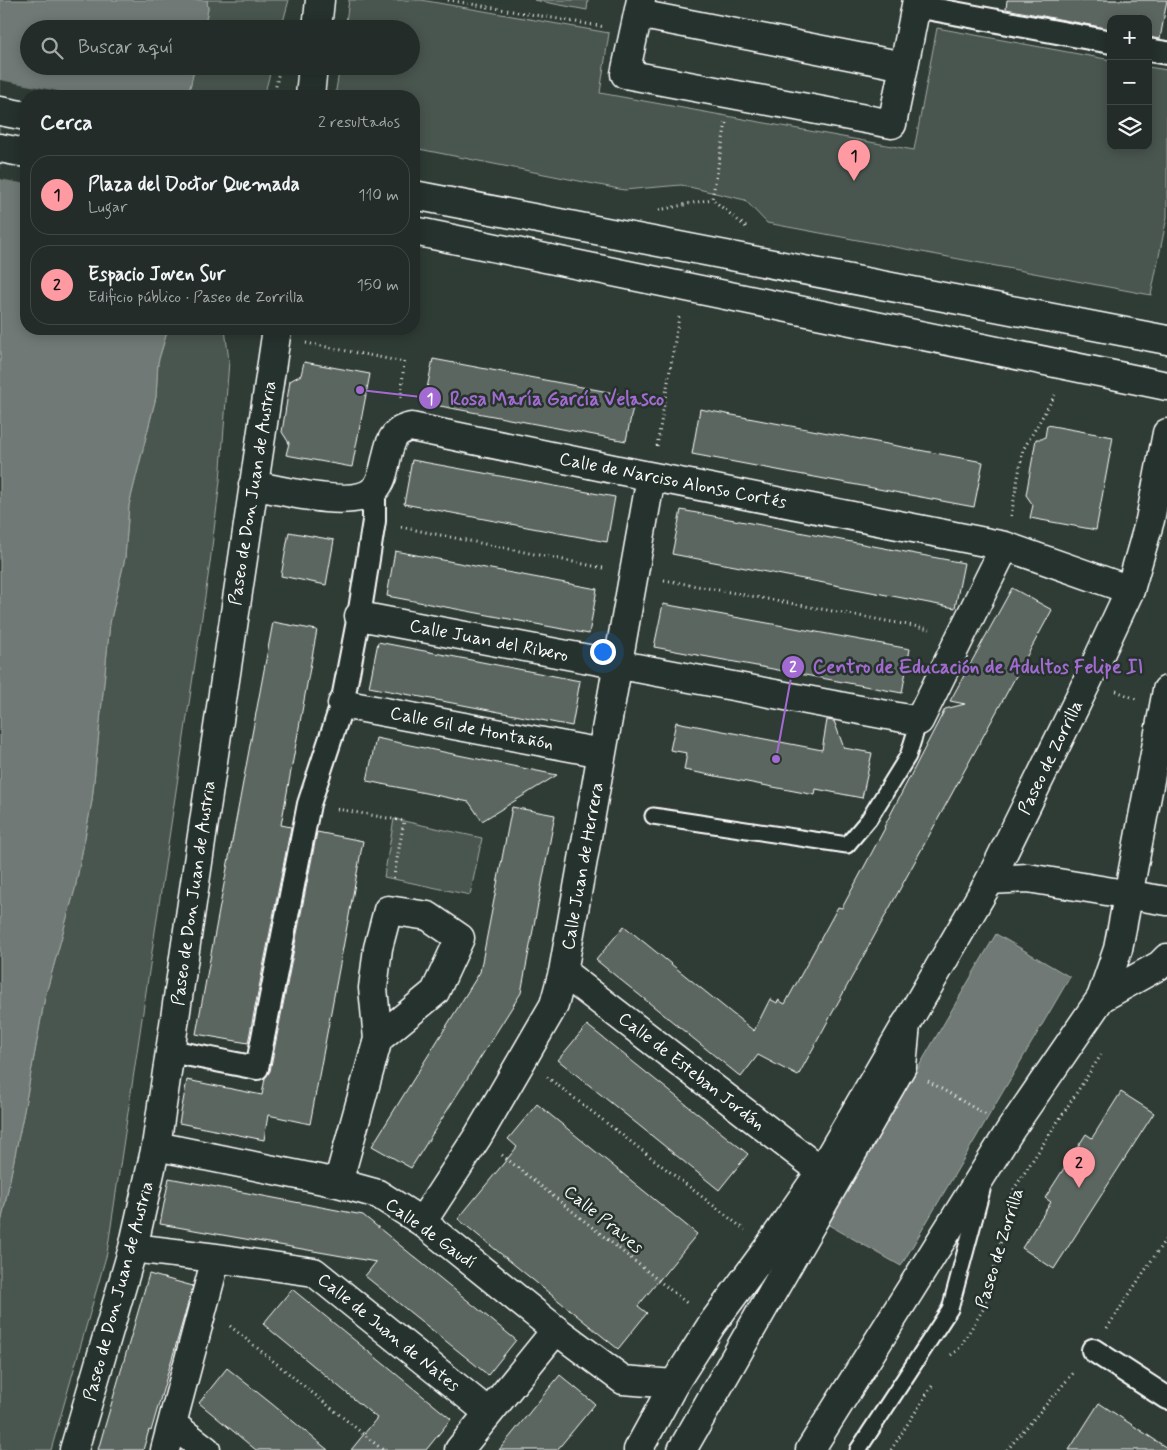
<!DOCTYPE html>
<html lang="es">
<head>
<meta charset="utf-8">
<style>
	body { margin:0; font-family:Mynerve,sans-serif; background:#2f3834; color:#f1f3f6 }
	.controls { position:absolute; right:15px; top:15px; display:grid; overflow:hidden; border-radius:10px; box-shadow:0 2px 12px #0003 }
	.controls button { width:45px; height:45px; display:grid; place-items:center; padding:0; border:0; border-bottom:1px solid #404845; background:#232c28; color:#f1f3f6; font:25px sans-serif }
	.you { position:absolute; left:602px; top:651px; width:18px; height:18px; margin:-12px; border:4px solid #fff; border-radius:50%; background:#1a73e8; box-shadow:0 0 0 8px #1a73e833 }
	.badge { display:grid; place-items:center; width:32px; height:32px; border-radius:50%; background:#ff9aa2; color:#111; font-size:16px; font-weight:700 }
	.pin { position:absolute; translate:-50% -41px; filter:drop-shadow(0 1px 2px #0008) }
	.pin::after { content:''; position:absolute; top:26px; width:18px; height:15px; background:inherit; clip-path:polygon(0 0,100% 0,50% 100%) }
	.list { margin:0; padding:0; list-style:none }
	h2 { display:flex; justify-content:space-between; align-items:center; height:65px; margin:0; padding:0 20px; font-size:21px }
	h2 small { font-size:16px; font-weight:400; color:#a3a7a8 }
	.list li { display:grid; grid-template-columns:32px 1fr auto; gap:15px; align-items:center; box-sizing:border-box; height:80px; margin:0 10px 10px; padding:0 10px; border:1px solid #404845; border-radius:20px }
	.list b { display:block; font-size:19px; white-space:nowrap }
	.list p { margin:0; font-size:16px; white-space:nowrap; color:#a3a7a8 }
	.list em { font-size:16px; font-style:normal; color:#a3a7a8 }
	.icon { flex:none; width:28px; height:28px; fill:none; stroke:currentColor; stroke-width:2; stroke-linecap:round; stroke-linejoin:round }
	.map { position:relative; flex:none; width:1167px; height:1450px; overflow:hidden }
	.search { position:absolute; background:#232c28; box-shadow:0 2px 12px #0003; left:20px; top:20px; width:400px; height:55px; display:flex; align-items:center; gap:12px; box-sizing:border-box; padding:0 18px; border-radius:28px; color:#a3a7a8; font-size:19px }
	.panel { position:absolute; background:#232c28; box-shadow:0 2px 12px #0003; left:20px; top:90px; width:400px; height:245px; border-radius:20px }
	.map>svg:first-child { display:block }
	.green { fill:#4a544f; stroke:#a4aaa7 }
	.water { fill:#707975; stroke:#a9afac }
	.pier { fill:#2f3b35 }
	.building { fill:#5b6661; stroke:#fff }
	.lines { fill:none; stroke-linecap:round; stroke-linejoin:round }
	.service-casing { stroke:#fff; stroke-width:19 }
	.pedestrian-casing { stroke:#fff; stroke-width:26 }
	.minor-casing { stroke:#fff; stroke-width:31 }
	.tertiary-casing { stroke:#fff; stroke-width:31 }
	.secondary-casing { stroke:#fff; stroke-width:31 }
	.primary-casing { stroke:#fff; stroke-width:31 }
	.path { stroke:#fff; stroke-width:3; stroke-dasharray:1 4; stroke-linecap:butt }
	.service { stroke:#26332d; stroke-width:15 }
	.pedestrian { stroke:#26332d; stroke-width:22 }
	.minor { stroke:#26332d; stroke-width:28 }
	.tertiary { stroke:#26332d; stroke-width:28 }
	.secondary { stroke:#26332d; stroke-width:28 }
	.primary { stroke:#26332d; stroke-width:28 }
	.labels { text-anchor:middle; stroke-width:5; stroke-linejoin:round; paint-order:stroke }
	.street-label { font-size:18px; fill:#fff; stroke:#26332d }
	.leader { fill:none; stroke:#a36bd2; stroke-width:2 }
	.callout-dot { fill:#a36bd2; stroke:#26332d; stroke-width:2 }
	.mark-label { font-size:15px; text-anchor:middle; font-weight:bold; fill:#fff }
	.callout-label { font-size:19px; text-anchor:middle; font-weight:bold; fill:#a36bd2; stroke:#26332d; stroke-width:5; stroke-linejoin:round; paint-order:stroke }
</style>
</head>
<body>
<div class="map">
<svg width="1167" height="1450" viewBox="0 0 1167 1450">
	<rect width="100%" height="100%" fill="#2f3b35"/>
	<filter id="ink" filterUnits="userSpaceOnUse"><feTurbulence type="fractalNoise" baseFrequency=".02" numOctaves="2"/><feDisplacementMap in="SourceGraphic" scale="10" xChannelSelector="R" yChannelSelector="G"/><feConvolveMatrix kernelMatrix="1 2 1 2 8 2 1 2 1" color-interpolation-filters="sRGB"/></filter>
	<g filter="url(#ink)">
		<path class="green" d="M207 0H289L281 29H204L208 9Z
			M349 0H421L609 33 600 93 914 150 937 28 1111 60V146H1148V67L1167 70V217L1151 295 767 223 745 200 681 185 624 190 414 148V96H335L340 66H411V29H345Z
			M534 0H588L587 10Z
			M195 66H272L264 96H188Z
			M168 329H225L229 361 220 481 210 563 107 1253 51 1450H0V1228L24 1111 45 997 75 889 92 801 110 623 125 558 129 505 156 397 158 362Z
			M394 819 482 838 470 895 384 877Z"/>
		<path class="water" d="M0 0H207L208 9 204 29H29V66H195L188 96H26V329H168L158 362 156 397 129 505 125 558 110 623 92 801 75 889 45 997 24 1111 0 1228Z
			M996 934 1070 977 901 1266 827 1224Z"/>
		<path class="pier" d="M0 80 83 96H26V184L0 179Z"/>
		<path class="building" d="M1007 0H1167L1160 39 1148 37V19H1111V29L1006 9Z
			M433 359 635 397 626 441 424 403Z
			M304 362 370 374 352 467 286 455 289 443 282 432 290 381 301 375Z
			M700 409 983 462 974 507 692 454Z
			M1047 425 1113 437 1096 530 1030 518 1033 505 1026 495 1036 439H1042L1045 437Z
			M412 460 615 497 607 542 404 504Z
			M681 510 964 563 955 608 672 554Z
			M289 532 334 540 326 585 281 576Z
			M395 551 597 589 589 634 387 596Z
			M1012 588 1052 610 798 1076 758 1055 741 1077 596 960 624 926 754 1031 770 999 777 1003 778 1000 785 1004 838 907 842 908 885 828 884 827 945 709 965 704 950 701Z
			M663 604 910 649 902 693 654 647Z
			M273 622 317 630 281 825 291 827 248 1043 196 1034Z
			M378 642 580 681 572 726 369 687Z
			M827 720 834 721 844 748 872 753 862 798 816 789 815 795 684 770 687 753 670 750 676 722 822 750Z
			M376 738 458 755 557 775 482 821 469 802 367 781Z
			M512 807 555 815 521 993 411 1168 372 1146 480 972Z
			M317 832 363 841 310 1124 268 1115 264 1140 179 1123 187 1080 262 1095 265 1078 270 1071Z
			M587 1025 748 1154 719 1190 558 1060Z
			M1121 1092 1154 1113 1054 1269 1022 1248 1051 1202 1045 1198 1086 1134 1092 1138Z
			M537 1104 697 1234 638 1306 647 1313 618 1349 458 1219 517 1147 508 1139Z
			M169 1178 363 1215 516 1340 488 1375 365 1276 376 1262 160 1224Z
			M149 1274 193 1286 151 1431 149 1430 143 1450H98Z
			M292 1289 451 1419 426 1450H351L377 1418 263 1324Z
			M227 1368 272 1404 328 1450H256L199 1403Z
			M560 1375 595 1404 557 1450H499Z
			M1099 1403 1167 1448V1450H1069Z"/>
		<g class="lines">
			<g class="service-casing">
				<path id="service" d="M653 816 847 845 869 819 908 756 919 721
					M858 1450 950 1309 982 1190"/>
			</g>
			<g class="pedestrian-casing">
				<path id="pedestrian" d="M916 6 1111 42
					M1148 50 1167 53
					M170 1051 257 1068 309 804 342 704 359 616 374 521V491
					M1093 1350 1167 1398"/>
			</g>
			<g class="minor-casing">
				<path id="minor" d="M638 14 904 66 892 124 625 74 641 0
					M317 29 320 0
					M904 66 917 0
					M310 96 313 66
					M253 485C279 490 354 510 374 490 389 476 383 441 400 431 403 429 407 428 411 427L618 470 1005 546 1130 590
					M359 616 919 721 1005 546
					M342 704 602 753
					M563 972 821 1171
					M156 1146 338 1183 378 1194 422 1222 556 1330 623 1380 674 1384
					M338 1183 378 1039 373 988 378 948 388 910 428 916 460 938 435 992 378 1039
					M422 1222 478 1136 554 1005 563 972 651 477
					M133 1248 216 1258 314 1272 489 1413
					M172 1424 206 1450
					M74 1450 133 1248 156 1146 277 329
					M165 1450 216 1258
					M459 1450 556 1330"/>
			</g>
			<g class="tertiary-casing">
				<path id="tertiary" d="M990 880 1028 878 1167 901
					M1101 998 1160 965 1167 958"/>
			</g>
			<g class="secondary-casing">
				<path id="secondary" d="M0 111 26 116
					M0 148 26 153
					M414 195 1167 340
					M414 231 1167 386
					M682 1450 902 1066 906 1024"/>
			</g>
			<g class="primary-casing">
				<path id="primary" d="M638 1450 674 1384 712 1324 768 1248 821 1171 990 880 1088 680 1130 590 1150 520 1167 433
					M810 1450 1011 1129 1101 998 1118 949 1167 690"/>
			</g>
			<path class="path" d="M448 0 605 27
				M274 96 280 66
				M726 123 712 199 746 227
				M659 210 712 199
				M306 343 404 362 401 398
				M657 446 679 317
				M1011 516 1023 450 1055 395
				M401 527 603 568
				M664 580 930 629
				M1116 691 1136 699
				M337 809 404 821 393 881
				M547 1077 745 1230
				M928 1081 986 1115
				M502 1155 688 1304
				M230 1326 383 1450
				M1107 1328 1167 1237
				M951 1355 958 1350 984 1308 1014 1189 1101 1055
				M891 1450 932 1386
				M1007 1450 1075 1371"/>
			<use href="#service" class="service"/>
			<use href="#pedestrian" class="pedestrian"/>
			<use href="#minor" class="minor"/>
			<use href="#tertiary" class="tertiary"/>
			<use href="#secondary" class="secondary"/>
			<use href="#primary" class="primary"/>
		</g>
	</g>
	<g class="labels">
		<g class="street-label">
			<text transform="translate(673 480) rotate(11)" y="6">Calle de Narciso Alonso Cortés</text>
			<text transform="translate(252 493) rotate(-81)" y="6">Paseo de Don Juan de Austria</text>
			<text transform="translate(489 640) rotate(11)" y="6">Calle Juan del Ribero</text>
			<text transform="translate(472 728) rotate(11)" y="6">Calle Gil de Hontañón</text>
			<text transform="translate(1050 757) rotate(-64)" y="6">Paseo de Zorrilla</text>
			<text transform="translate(582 866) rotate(-80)" y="6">Calle Juan de Herrera</text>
			<text transform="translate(193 893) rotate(-82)" y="6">Paseo de Don Juan de Austria</text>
			<text transform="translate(692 1071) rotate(38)" y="6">Calle de Esteban Jordán</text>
			<text transform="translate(604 1219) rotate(39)" y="6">Calle Praves</text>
			<text transform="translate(431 1233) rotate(36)" y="6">Calle de Gaudí</text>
			<text transform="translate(999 1248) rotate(-73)" y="6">Paseo de Zorrilla</text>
			<text transform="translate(118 1291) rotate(-75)" y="6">Paseo de Don Juan de Austria</text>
			<text transform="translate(389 1332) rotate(39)" y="6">Calle de Juan de Nates</text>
		</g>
	</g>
	<path class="leader" d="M360 390L430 398M776 759L793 667"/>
	<g class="callout-dot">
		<circle cx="360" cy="390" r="5"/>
		<circle cx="776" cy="759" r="5"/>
		<circle cx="430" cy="398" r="12"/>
		<circle cx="793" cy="667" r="12"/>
	</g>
	<g class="mark-label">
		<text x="430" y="404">1</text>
		<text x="793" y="672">2</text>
	</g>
	<g class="callout-label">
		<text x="557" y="405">Rosa María García Velasco</text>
		<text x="978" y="673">Centro de Educación de Adultos Felipe II</text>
	</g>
</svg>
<div class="controls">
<button>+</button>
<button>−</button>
<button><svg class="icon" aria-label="layers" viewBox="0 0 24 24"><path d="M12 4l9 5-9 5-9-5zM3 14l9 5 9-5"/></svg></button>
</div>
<div class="you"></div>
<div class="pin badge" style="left:854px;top:181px">1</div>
<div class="pin badge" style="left:1079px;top:1188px">2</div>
<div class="search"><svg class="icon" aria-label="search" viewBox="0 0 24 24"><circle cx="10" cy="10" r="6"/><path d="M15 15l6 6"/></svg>Buscar aquí</div>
<section class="panel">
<h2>Cerca<small>2 resultados</small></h2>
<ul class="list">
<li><span class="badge">1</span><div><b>Plaza del Doctor Quemada</b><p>Lugar</p></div><em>110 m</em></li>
<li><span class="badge">2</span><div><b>Espacio Joven Sur</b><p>Edificio público · Paseo de Zorrilla</p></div><em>150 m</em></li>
</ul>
</section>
</div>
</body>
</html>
